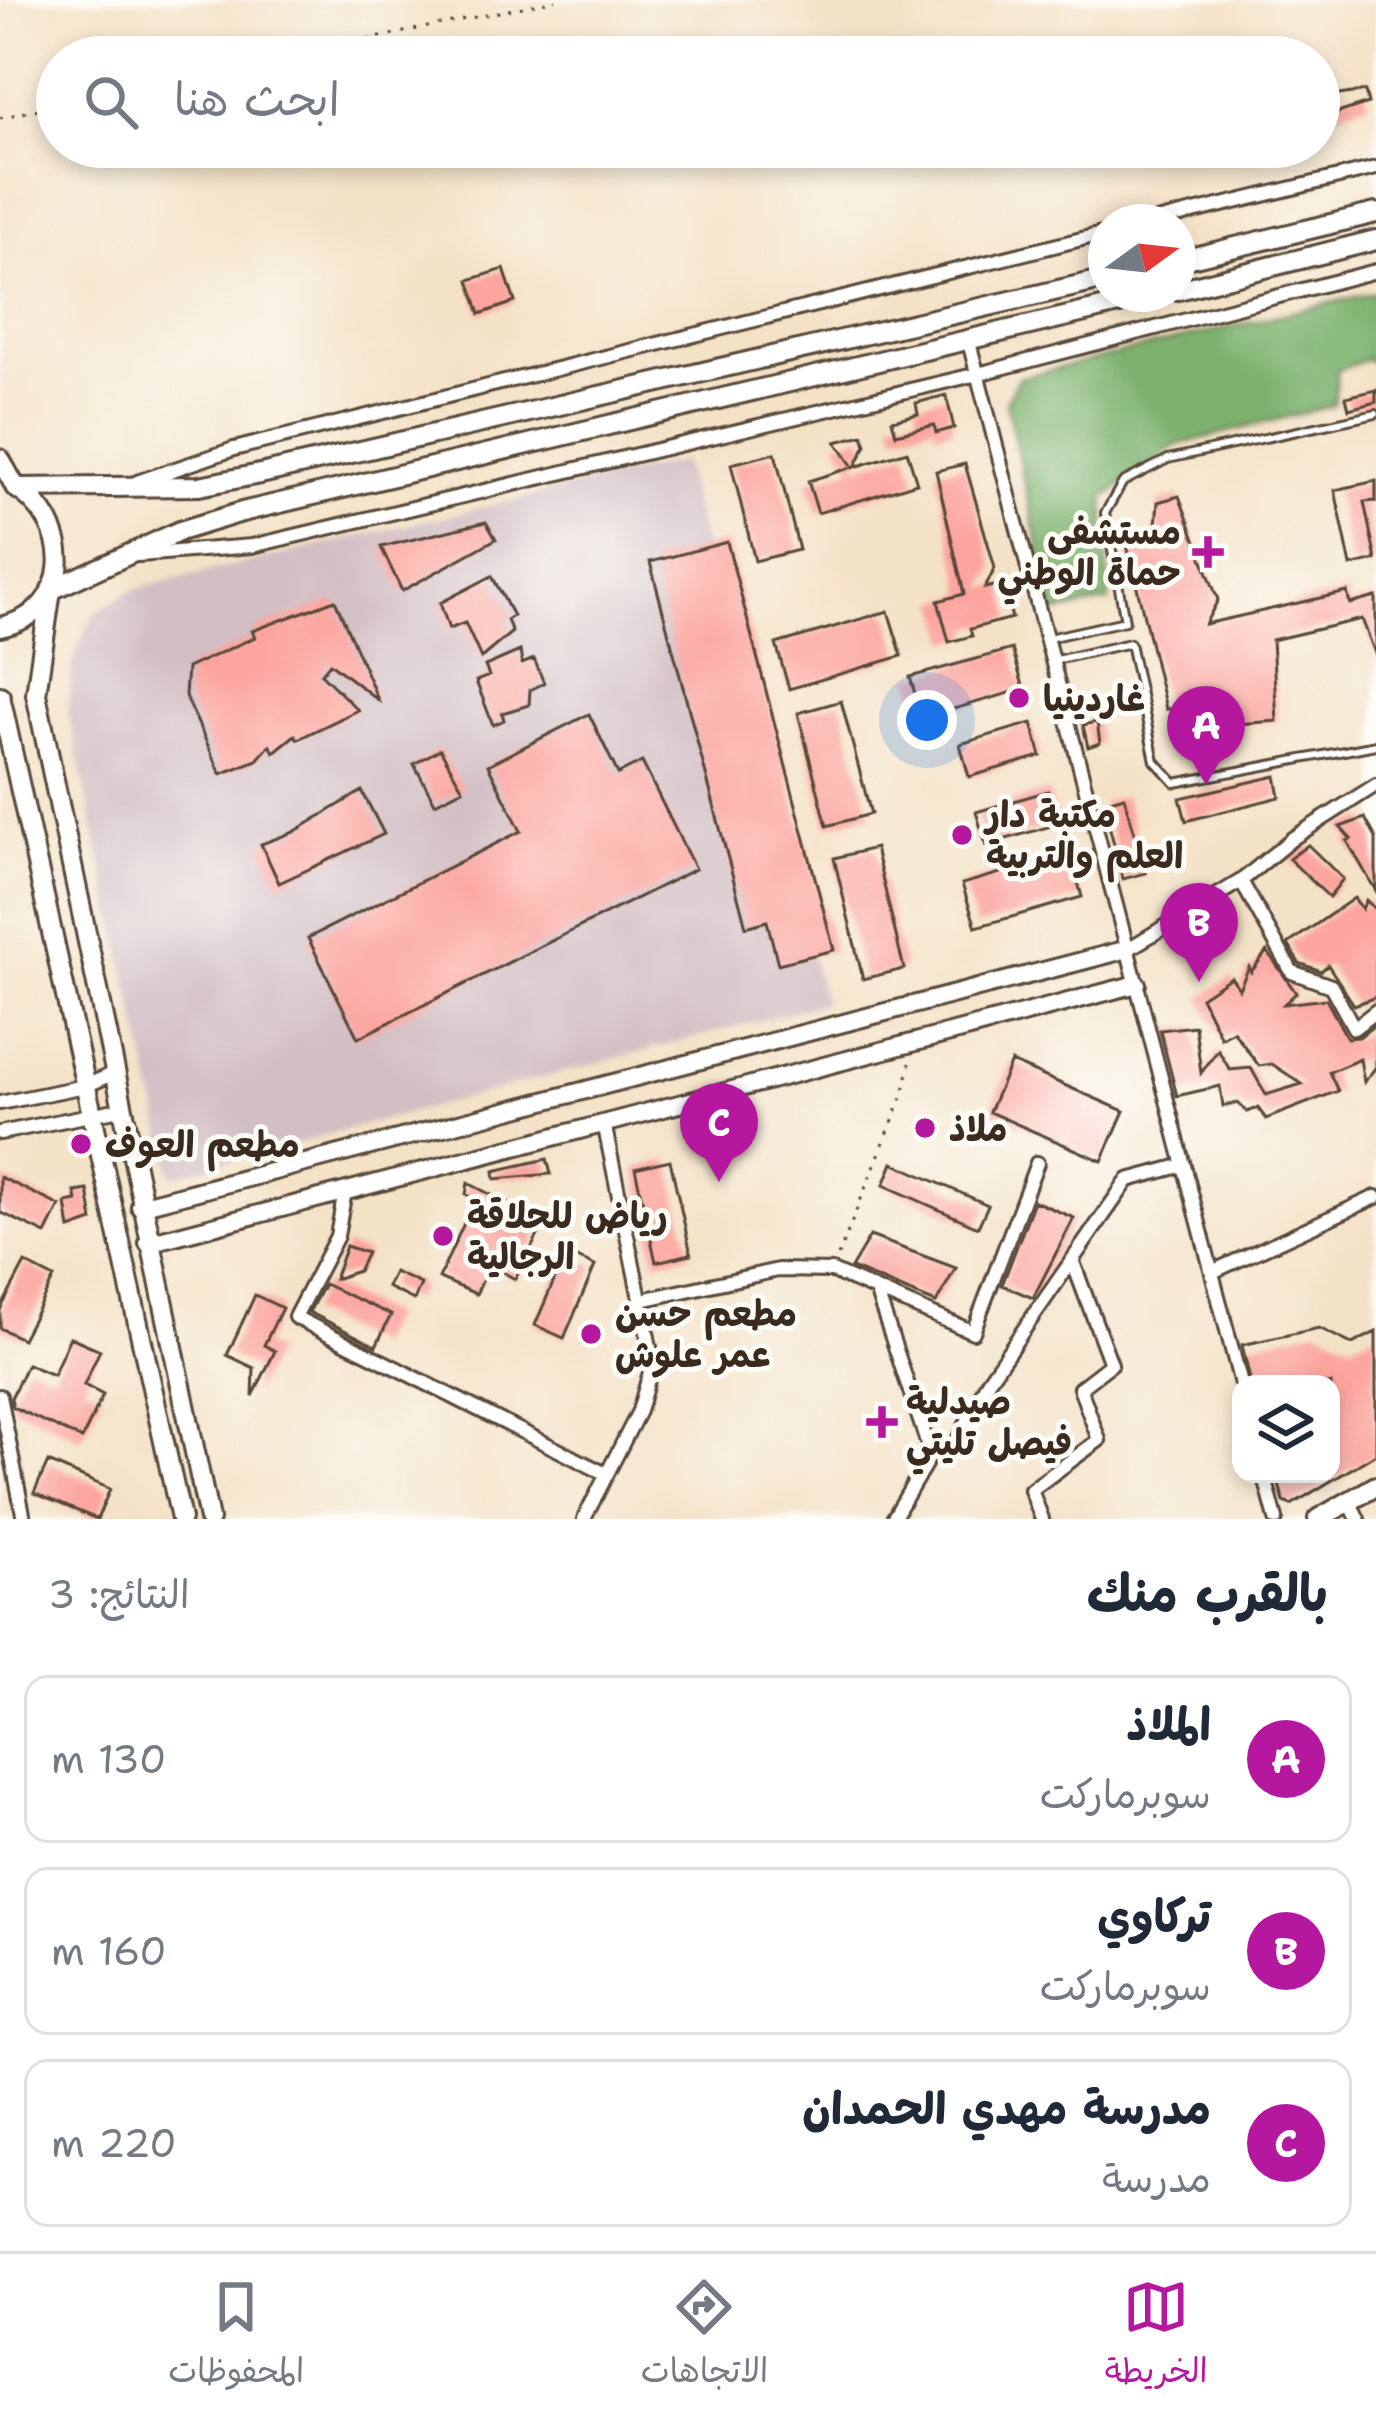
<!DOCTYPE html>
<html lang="ar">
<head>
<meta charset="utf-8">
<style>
	body { margin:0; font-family:"Shantell Sans","Playpen Sans Arabic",sans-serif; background:#f2f2f3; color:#1f2937; direction:rtl }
	.controls { position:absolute; right:36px; bottom:36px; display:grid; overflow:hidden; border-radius:24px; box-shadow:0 6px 18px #0003 }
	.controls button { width:108px; height:108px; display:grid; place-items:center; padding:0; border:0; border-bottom:3px solid #e0e1e3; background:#fff; color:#1f2937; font:60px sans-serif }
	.compass { position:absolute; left:1088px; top:204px; width:108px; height:108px; border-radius:50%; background:#fff; box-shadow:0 6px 18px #0003; rotate:75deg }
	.you { position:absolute; left:927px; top:720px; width:42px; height:42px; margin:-30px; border:9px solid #fff; border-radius:50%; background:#1a73e8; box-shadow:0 0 0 18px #1a73e833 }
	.badge { display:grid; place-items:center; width:78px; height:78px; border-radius:50%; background:#b5179e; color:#fff; font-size:39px; font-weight:700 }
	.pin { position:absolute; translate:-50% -99px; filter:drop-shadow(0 3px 6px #0008) }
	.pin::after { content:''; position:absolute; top:63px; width:42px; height:36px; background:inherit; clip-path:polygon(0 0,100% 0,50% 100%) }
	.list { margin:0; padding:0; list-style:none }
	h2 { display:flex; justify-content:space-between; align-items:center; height:156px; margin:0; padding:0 48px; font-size:51px }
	h2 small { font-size:39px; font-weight:400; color:#747a83 }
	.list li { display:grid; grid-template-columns:78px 1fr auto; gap:36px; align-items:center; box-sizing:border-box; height:168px; margin:0 24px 24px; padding:0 24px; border:3px solid #e0e1e3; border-radius:24px }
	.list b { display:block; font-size:45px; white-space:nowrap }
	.list p { margin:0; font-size:39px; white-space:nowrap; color:#747a83 }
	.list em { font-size:39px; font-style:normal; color:#747a83 }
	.icon { flex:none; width:66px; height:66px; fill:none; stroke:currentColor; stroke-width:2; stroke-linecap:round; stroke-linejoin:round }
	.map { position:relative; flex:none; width:1376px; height:1519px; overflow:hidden; direction:ltr }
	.search { position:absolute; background:#fff; box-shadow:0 6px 18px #0003; left:36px; right:36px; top:36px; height:132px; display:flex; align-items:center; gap:30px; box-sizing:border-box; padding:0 42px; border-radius:66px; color:#747a83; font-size:45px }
	.sheet { height:732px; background:#fff }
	nav { display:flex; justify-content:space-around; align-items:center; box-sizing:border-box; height:168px; border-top:3px solid #e0e1e3; background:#fff; font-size:33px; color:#747a83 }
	nav a { display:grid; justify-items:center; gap:6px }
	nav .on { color:#b5179e }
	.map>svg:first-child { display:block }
	.industrial { fill:#d2bec4 }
	.forest { fill:#7db26e; stroke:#5c6e46; stroke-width:3 }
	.building { fill:#fca59f }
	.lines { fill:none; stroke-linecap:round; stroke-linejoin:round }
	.service-casing { stroke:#574637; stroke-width:12 }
	.minor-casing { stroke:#574637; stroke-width:18 }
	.secondary-casing { stroke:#574637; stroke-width:22 }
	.primary-casing { stroke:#574637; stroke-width:24 }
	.path { stroke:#574637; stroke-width:3; stroke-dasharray:3 9; stroke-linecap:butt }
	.service { stroke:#fff; stroke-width:6 }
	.minor { stroke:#fff; stroke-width:12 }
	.secondary { stroke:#fff; stroke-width:16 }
	.primary { stroke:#fff; stroke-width:18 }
	.poi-dot { fill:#b5179e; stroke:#fdfcf7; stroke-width:4.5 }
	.labels { text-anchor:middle; stroke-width:10; stroke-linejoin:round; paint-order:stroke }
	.poi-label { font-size:36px; font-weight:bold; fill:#3b2a1e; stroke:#fdfcf7; text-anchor:start }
</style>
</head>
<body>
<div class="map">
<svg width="1376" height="1519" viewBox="0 0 1376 1519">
	<rect width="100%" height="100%" fill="#fdfcf7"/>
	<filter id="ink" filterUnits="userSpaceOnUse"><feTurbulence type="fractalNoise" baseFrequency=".00833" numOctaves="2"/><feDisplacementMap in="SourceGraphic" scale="24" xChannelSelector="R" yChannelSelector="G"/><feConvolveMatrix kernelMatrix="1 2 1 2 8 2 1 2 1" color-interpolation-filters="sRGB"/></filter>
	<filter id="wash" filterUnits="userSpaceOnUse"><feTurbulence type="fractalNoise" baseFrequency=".004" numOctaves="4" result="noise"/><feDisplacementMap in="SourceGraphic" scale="48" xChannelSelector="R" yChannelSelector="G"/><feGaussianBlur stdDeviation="2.7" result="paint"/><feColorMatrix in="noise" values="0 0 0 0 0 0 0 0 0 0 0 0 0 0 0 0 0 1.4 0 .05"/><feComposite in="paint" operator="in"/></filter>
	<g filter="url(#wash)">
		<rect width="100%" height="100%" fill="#f4e2c7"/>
		<path class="industrial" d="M682 461 824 1003 172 1176 68 712 72 662 94 613 134 589Z"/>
		<path class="forest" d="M1376 292V365L1367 359 1337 371 1334 405 1177 445 1104 498 1109 601 1054 613 1006 402 1018 378Z"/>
		<g id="blocks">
			<path class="building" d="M1365 91 1368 103 1329 116 1319 113V98Z
				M504 269 515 302 480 314 469 280Z
				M1376 390V402L1349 409 1346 397Z
				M946 395 954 428 936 433 934 425 896 434 892 420 918 414 916 403Z
				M863 435 866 445 855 467 907 451 917 483 818 513 808 481 853 467 836 442Z
				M775 453 799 550 755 561 731 464Z
				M965 464 995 568 985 588 1003 584 1012 618 970 629 972 636 949 642 938 601 964 594 936 471Z
				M1376 481V501L1364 502 1376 560 1351 566 1335 490Z
				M1179 496 1218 600 1205 624 1347 592 1350 604 1376 597V656L1362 619 1272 640 1277 721 1223 725V759L1205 762 1203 749 1193 747 1191 726H1184L1180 709H1166L1127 545 1155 536 1158 502Z
				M486 522 496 539 402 591 381 547Z
				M727 542 834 950 778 964 767 921 746 927 650 562Z
				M492 576 513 616 507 620 512 632 481 658 465 623 449 629 440 603Z
				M335 600 378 700 330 663 321 674 358 710 298 739 295 735 274 752 270 745 257 760 221 774 185 695 187 668 255 637 252 631Z
				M888 611 902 656 789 689 776 644Z
				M1012 649 1024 689 922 718 910 677Z
				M520 651 522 664 534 659 544 683 530 690 529 705 502 713 504 720 493 725 476 681 489 676 485 666Z
				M841 701 871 814 827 826 798 713Z
				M589 714 618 774 642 762 695 869 358 1038 308 938 521 831 488 765Z
				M1097 722 1100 743 1088 747 1083 725Z
				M1032 723 1041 756 969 777 960 744Z
				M440 749 463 789 435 803 414 764Z
				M1276 776 1280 797 1186 821 1180 798Z
				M362 791 384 834 279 883 261 844 294 832Z
				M1048 791 1058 824 986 845 976 812Z
				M1124 796 1146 873 1123 879 1103 802Z
				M1365 818 1376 838V891L1347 841 1351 839 1340 827Z
				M1308 845 1343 879 1329 897 1289 859Z
				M875 848 904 969 863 979 834 858Z
				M1070 853 1082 897 976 927 962 884Z
				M1354 898 1362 909 1366 900 1376 910V997L1354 1005 1328 965 1321 971 1299 963 1288 944Z
				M1267 951 1296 993 1284 1004 1326 999 1347 1038 1359 1037 1376 1024V1067L1364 1082 1360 1059 1329 1072 1338 1091 1266 1119 1258 1108 1247 1112 1238 1103 1223 1106 1220 1086 1177 1096 1160 1030 1195 1026 1201 1073 1218 1050 1230 1070 1251 1068 1266 1095 1302 1084 1272 1064 1259 1066 1233 1031 1221 1038 1201 997 1231 977 1239 989 1249 967 1251 972Z
				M1011 1062 1124 1111 1102 1161 989 1112Z
				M547 1159 551 1174 495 1179 494 1171Z
				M670 1160 691 1254 656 1262 635 1168Z
				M893 1163 988 1205 978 1227 884 1185Z
				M0 1177 60 1206 46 1234 0 1212Z
				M468 1183 545 1222 515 1279 490 1265 476 1294 439 1278 465 1221 471 1223 482 1205 466 1194Z
				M88 1190 93 1221 70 1229 66 1203 77 1201 75 1192Z
				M1034 1201 1074 1218 1033 1298 1002 1285Z
				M870 1236 956 1268 936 1303 851 1268Z
				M346 1246 367 1253 358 1271 334 1279Z
				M566 1253 595 1266 564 1338 535 1325Z
				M25 1263 54 1278 22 1339 0 1328V1310Z
				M394 1272 421 1284 414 1300 387 1287Z
				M324 1284 391 1315 376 1346 309 1312Z
				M255 1295 282 1308 264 1345 275 1351 253 1396 254 1368 227 1355Z
				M1319 1328 1352 1344 1376 1332V1454L1291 1505 1284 1502 1276 1474H1331V1384H1251L1242 1345Z
				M70 1337 100 1350 84 1385 103 1395 82 1439 13 1407 11 1398 27 1364 53 1375Z
				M48 1462 110 1489 97 1519 34 1493Z"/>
		</g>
	</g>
	<g filter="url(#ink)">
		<use href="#blocks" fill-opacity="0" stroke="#574637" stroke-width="3"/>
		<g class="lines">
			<g class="service-casing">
				<path id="service" d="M1048 638 1125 621 1105 513 1123 482 1168 459 1376 414
					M1052 661 1130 643 1155 761 1175 783 1376 745"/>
			</g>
			<g class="minor-casing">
				<path id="minor" d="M1152 222 1376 168
					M969 342 1241 1384
					M137 482 234 449 1106 233
					M139 555 252 546 978 374 1376 271
					M1241 881 1292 972 1331 986 1354 1028 1376 1011
					M1128 949 1241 881 1293 838 1376 785
					M0 1103 85 1086 113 1074
					M0 1133 120 1109
					M345 1191 337 1236 295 1317 604 1473
					M1212 1272 1376 1197
					M876 1290 931 1454 893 1519
					M642 1300 778 1270 832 1271 973 1332 1037 1163
					M0 1396 24 1519
					M931 1454 954 1448 988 1381 1128 1180 1184 1165
					M1264 1474 1276 1519
					M1349 1501 1358 1519
					M584 1519 639 1411 653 1362 604 1123
					M1042 1519 1031 1490 1099 1440 1080 1388 1111 1364 1074 1265"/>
			</g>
			<g class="secondary-casing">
				<path id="secondary" d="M140 1206 1128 949
					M148 1243 1137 984"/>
			</g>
			<g class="primary-casing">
				<path id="primary" d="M1178 261 1376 213
					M1178 290 1376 240
					M0 459 16 488 199 486 265 473 1106 279
					M0 627C76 611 75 524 15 487
					M0 696 181 1519
					M209 1519 36 694 51 590 180 531 242 512 1161 294
					M1318 1519 1376 1486"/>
			</g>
			<path class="path" d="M285 57 556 0
				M0 118 57 105
				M838 1256 903 1095 910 1063"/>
			<use href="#service" class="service"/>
			<use href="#minor" class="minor"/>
			<use href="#secondary" class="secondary"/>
			<use href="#primary" class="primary"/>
		</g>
	</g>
	<g class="poi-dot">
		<path d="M1202 534h12v12h12v12h-12v12h-12v-12h-12v-12h12z"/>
		<circle cx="1019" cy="698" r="12"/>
		<circle cx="962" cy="835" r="12"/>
		<circle cx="925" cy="1128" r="12"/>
		<circle cx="81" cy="1144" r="12"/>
		<circle cx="443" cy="1236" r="12"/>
		<circle cx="591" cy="1334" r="12"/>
		<path d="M876 1404h12v12h12v12h-12v12h-12v-12h-12v-12h12z"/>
	</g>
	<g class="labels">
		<g class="poi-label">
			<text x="1181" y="544" text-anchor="end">مستشفى<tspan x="1181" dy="41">حماة الوطني</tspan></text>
			<text x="1043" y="711">غاردينيا</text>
			<text x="986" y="827">مكتبة دار<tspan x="986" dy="41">العلم والتربية</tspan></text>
			<text x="949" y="1141">ملاذ</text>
			<text x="105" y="1157">مطعم العوف</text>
			<text x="467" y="1228">رياض للحلاقة<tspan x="467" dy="41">الرجالية</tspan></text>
			<text x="615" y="1326">مطعم حسن<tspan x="615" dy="41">عمر علوش</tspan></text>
			<text x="906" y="1414">صيدلية<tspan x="906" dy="41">فيصل تليتي</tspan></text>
		</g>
	</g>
</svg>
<div class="controls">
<button><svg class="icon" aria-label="layers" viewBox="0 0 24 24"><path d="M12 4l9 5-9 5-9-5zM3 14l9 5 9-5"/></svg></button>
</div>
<svg class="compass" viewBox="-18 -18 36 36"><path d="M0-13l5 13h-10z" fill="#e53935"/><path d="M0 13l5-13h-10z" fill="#747a83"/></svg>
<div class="you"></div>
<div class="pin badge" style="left:1206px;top:785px">A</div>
<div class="pin badge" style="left:1199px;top:982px">B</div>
<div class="pin badge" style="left:719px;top:1182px">C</div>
<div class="search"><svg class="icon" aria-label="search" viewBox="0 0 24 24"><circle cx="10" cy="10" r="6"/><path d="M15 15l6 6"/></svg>ابحث هنا</div>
</div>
<section class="sheet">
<h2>بالقرب منك<small>النتائج: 3</small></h2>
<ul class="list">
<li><span class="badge">A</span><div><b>الملاذ</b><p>سوبرماركت</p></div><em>130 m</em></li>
<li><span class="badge">B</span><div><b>تركاوي</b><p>سوبرماركت</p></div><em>160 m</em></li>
<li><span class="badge">C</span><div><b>مدرسة مهدي الحمدان</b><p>مدرسة</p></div><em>220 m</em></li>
</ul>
</section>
<nav>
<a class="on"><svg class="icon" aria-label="map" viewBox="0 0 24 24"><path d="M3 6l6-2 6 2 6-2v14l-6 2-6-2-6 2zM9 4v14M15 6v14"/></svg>الخريطة</a>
<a><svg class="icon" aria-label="directions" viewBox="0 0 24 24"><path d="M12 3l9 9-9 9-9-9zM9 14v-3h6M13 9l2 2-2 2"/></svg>الاتجاهات</a>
<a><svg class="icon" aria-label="saved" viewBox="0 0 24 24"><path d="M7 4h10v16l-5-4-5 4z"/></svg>المحفوظات</a>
</nav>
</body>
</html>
